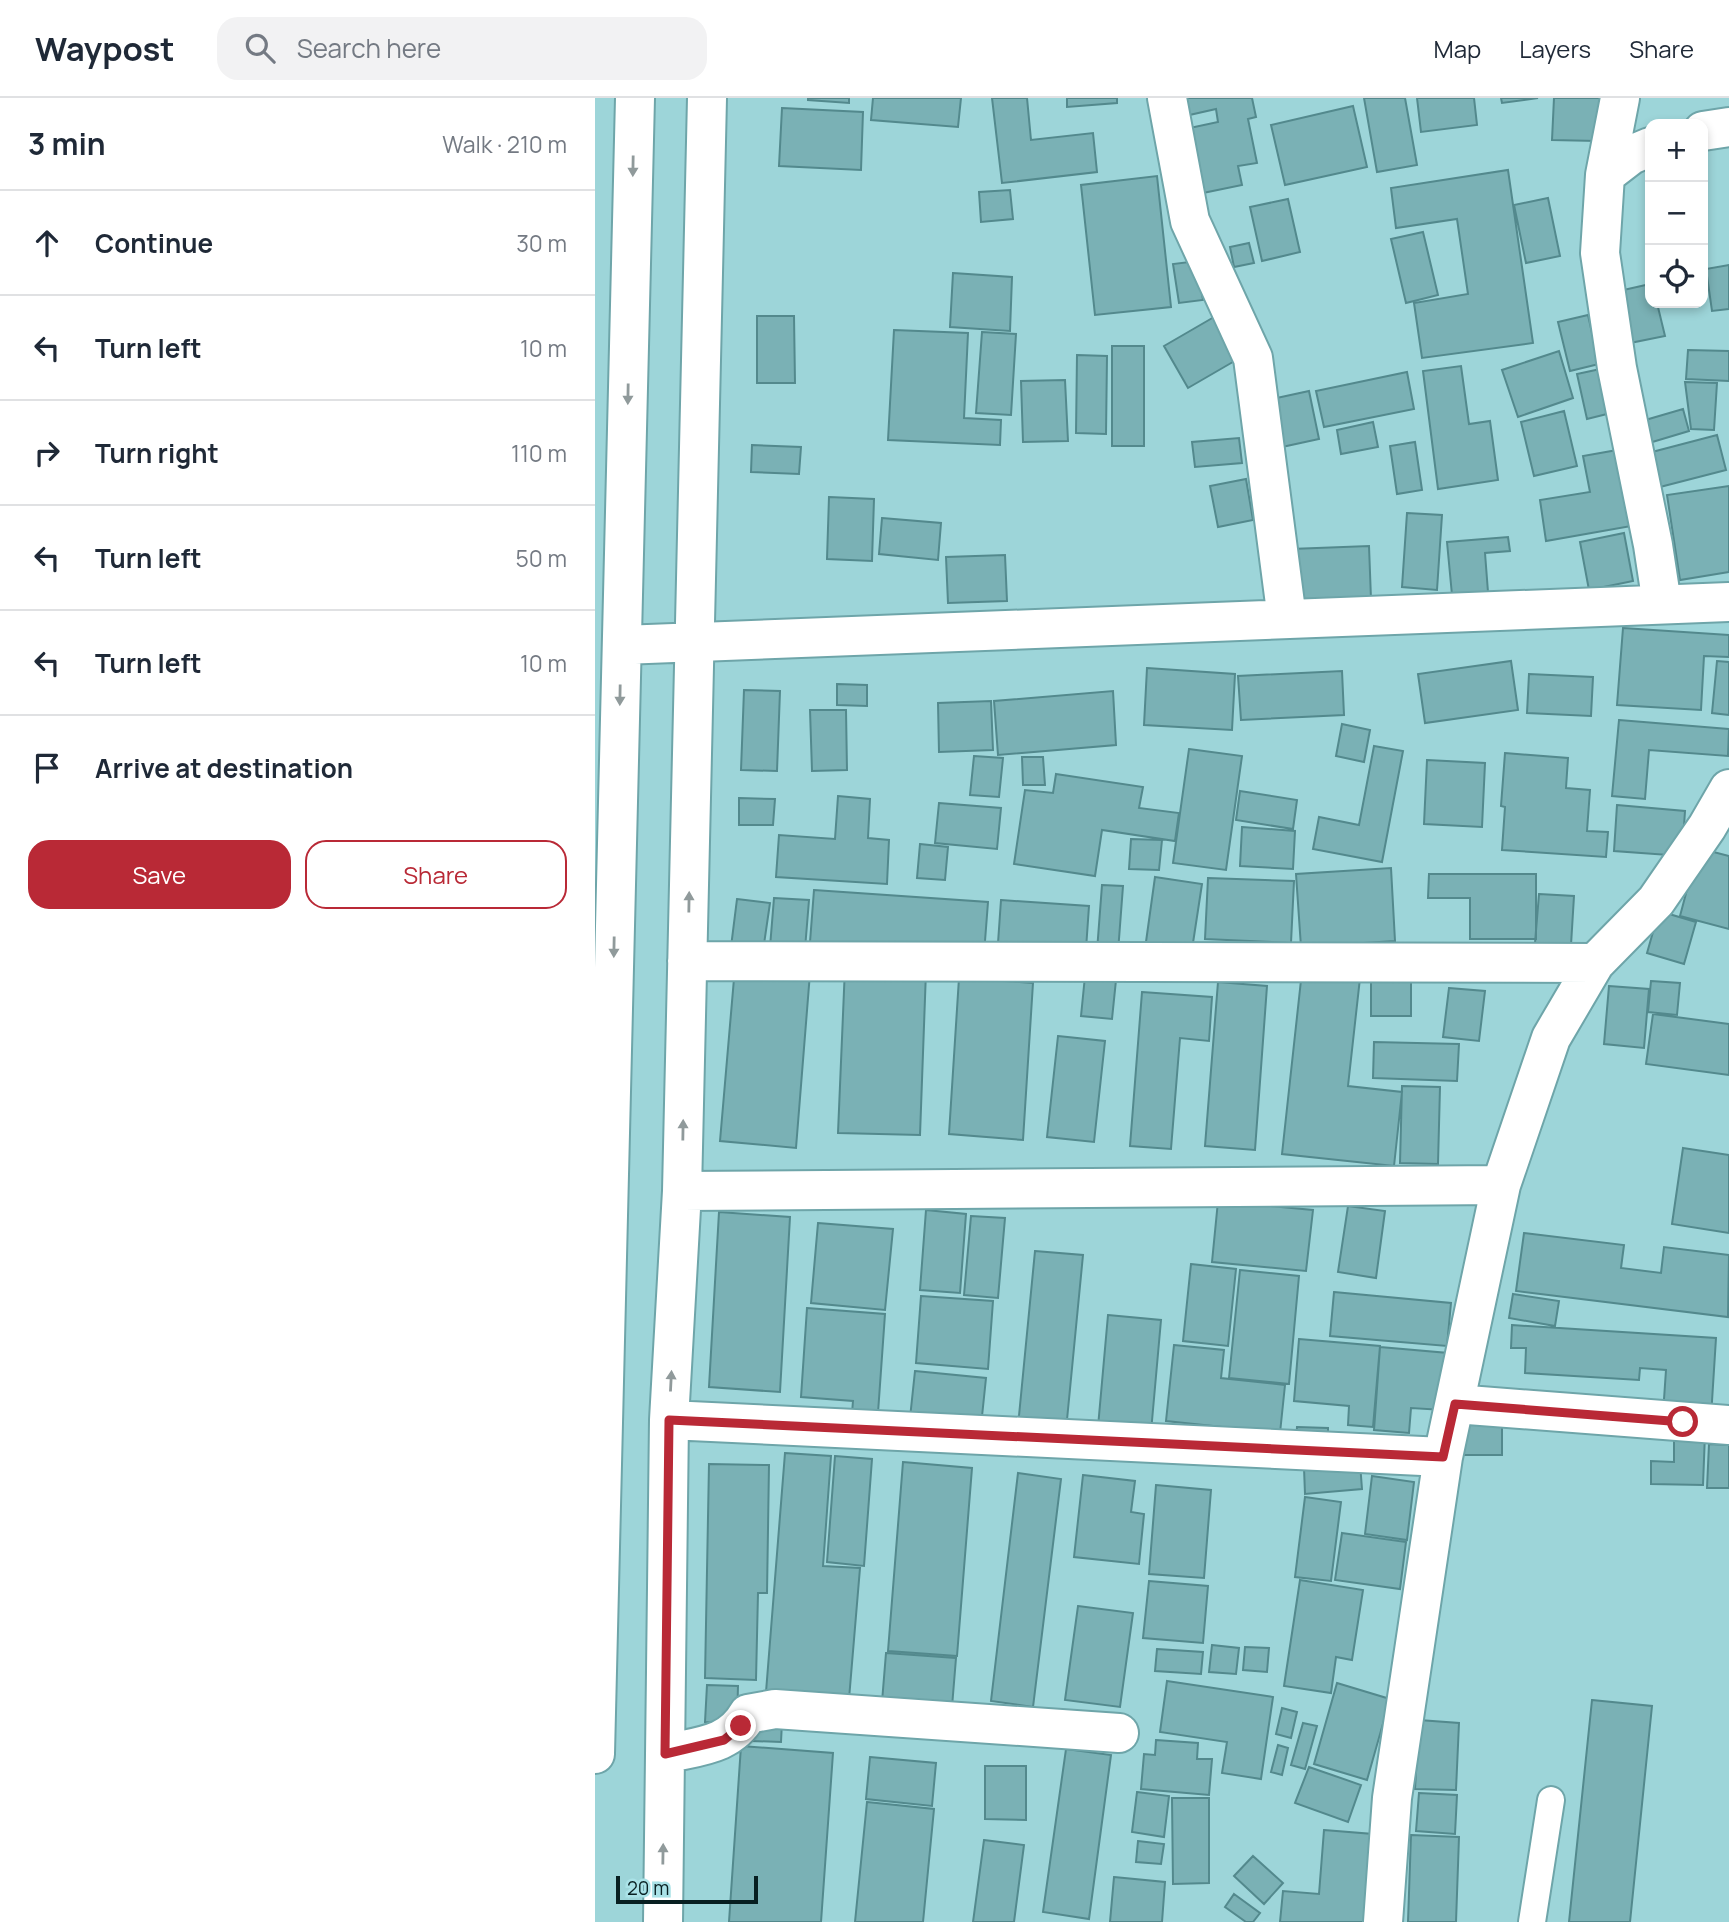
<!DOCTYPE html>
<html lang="en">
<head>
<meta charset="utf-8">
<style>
	body { margin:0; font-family:Manrope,sans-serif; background:#f2f2f3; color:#1f2937 }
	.controls { position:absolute; right:21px; top:21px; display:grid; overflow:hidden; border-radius:14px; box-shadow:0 4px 10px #0003 }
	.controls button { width:63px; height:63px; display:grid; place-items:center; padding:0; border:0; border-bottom:2px solid #e0e1e3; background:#fff; color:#1f2937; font:35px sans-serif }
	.scale { position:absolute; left:21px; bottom:18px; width:142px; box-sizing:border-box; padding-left:7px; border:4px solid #081f21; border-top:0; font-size:19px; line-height:24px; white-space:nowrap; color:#081f21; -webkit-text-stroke:5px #aae2e7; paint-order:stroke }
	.stop { position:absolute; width:21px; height:21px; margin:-16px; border:5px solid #b92936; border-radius:50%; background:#fff }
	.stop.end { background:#b92936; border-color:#fff; box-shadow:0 2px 7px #0008 }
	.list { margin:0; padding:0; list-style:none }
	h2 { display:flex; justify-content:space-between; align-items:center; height:91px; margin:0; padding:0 28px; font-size:30px }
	h2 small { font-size:23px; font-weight:400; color:#747a83 }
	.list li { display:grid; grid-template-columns:46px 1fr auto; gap:21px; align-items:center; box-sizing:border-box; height:105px; padding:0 28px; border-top:2px solid #e0e1e3 }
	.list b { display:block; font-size:26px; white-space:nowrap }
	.list em { font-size:23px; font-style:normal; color:#747a83 }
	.actions { display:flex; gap:14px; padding:21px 28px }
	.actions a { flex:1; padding:16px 0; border:2px solid #b92936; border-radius:21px; text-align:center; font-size:24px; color:#b92936 }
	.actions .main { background:#b92936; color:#fff }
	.icon { flex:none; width:38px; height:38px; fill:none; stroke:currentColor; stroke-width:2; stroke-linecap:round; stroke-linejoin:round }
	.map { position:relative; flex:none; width:1134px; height:1824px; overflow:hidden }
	header { display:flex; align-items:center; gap:42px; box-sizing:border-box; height:98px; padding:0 35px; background:#fff; border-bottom:2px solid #e0e1e3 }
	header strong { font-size:33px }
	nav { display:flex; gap:38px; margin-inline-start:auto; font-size:24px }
	.search { width:490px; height:63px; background:#f2f2f3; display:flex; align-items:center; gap:18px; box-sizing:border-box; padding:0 24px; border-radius:21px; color:#747a83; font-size:26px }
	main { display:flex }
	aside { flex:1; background:#fff }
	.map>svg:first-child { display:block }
	.building { fill:#7ab1b5; stroke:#53898d; stroke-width:2 }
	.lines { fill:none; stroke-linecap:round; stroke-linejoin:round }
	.service-casing { stroke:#6ea5a9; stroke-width:30 }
	.minor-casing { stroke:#6ea5a9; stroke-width:42 }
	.service { stroke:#fff; stroke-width:26 }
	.minor { stroke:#fff; stroke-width:38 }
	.oneway { fill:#909a9b }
	.route { stroke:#b92936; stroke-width:9 }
</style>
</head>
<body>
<header>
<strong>Waypost</strong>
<div class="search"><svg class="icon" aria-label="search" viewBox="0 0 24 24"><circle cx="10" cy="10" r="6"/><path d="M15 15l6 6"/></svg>Search here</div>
<nav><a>Map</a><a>Layers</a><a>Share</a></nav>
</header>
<main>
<aside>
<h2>3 min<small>Walk · 210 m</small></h2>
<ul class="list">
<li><svg class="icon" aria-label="ahead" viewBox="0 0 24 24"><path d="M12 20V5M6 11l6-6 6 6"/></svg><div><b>Continue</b></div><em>30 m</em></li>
<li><svg class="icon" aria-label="left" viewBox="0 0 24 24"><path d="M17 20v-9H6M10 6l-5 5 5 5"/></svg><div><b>Turn left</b></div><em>10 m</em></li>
<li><svg class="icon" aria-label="right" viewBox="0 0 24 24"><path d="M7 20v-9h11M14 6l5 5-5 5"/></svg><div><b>Turn right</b></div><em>110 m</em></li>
<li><svg class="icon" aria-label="left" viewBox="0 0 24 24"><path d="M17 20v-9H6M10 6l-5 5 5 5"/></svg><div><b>Turn left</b></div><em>50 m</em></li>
<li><svg class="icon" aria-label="left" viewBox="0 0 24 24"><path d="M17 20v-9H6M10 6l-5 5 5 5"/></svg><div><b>Turn left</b></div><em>10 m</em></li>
<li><svg class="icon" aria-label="arrive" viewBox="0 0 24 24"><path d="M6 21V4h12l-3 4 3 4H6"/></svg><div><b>Arrive at destination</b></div></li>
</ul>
<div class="actions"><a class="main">Save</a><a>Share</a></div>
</aside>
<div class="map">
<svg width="1134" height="1824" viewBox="0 0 1134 1824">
	<rect width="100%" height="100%" fill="#9dd5d9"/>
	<path class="building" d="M213 0H254V5L213 2Z
		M278 0H366L363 29 276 22Z
		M397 0H432L436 42 498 35 502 74 407 85Z
		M472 0H522V5L472 9Z
		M586 0H657L661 19 653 21 662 65 643 68 647 87 603 96 590 31 623 24 621 11 590 18Z
		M769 0H810L822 67 782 74Z
		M822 0H879L882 27 826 34Z
		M906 0H943L907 5Z
		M959 0H1005L1002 43 957 42Z
		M758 8 772 69 690 87 676 27Z
		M187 10 268 14 266 72 184 68Z
		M913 72 938 245 827 260 819 205 873 196 862 121 801 130 796 90Z
		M562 78 576 209 500 217 486 87Z
		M415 92 418 121 386 124 384 94Z
		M953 100 965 158 931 165 919 107Z
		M693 101 705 154 667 163 655 109Z
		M828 134 843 197 811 205 796 141Z
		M654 145 659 165 639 169 635 149Z
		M602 163 608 202 584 205 578 166Z
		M1134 167V211L1117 213 1111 171Z
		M358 175 417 179 415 233 355 229Z
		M1055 186V205H1062L1070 238 1035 245 1024 193Z
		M993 217 1004 266 975 273 963 224Z
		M162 218H199L200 285H162Z
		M619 219 643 261 593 290 569 248Z
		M299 232 373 235 369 320 406 322 405 347 293 342Z
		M387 234 421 236 416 317 381 315Z
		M517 248H549V348H517Z
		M1093 252 1134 253V283L1091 281Z
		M964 253 978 300 923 319 907 272Z
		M482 257 512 258 511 336 481 335Z
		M866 268 874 326 895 323 903 382 843 391 828 273Z
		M1010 270 1020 314 992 321 982 276Z
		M812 274 819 311 729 329 721 293Z
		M470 282 473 343 428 344 426 283Z
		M1090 284 1122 285 1119 332 1096 331Z
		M714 293 724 341 687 349 677 301Z
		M1088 311 1094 333 1054 345 1047 323Z
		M969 313 982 368 939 378 926 324Z
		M778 324 783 349 746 356 742 332Z
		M1122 337 1131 372 1065 389 1057 354Z
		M644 340 647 365 600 369 597 344Z
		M820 344 827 392 802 396 795 348Z
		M157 347 206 349 204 376 156 374Z
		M1028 351 1042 427 951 443 945 402 995 394 988 358Z
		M651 381 658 422 623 429 615 388Z
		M1134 388V474L1085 482 1072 397Z
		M234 399 279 401 277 463 232 461Z
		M812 415 847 417 842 492 807 489Z
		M287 420 346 425 343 462 284 456Z
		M1029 435 1038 483 994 492 985 444Z
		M913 439 915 453 890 455 893 494 857 497 852 444Z
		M774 448 776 501 698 504 696 451Z
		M410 457 412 503 353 505 351 459Z
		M1028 530 1134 537V559L1109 558 1106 612 1022 607Z
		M916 563 923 612 830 625 823 576Z
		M1122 563 1134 564V617L1117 615Z
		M552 570 640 576 637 632 549 627Z
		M747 573 749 617 646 622 643 578Z
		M934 576 998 579 996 618 932 615Z
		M242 586 272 587V608L242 607Z
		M149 592 185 593 182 673 146 672Z
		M518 593 521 647 403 657 399 603Z
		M396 603 398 652 344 654 343 605Z
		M215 612H251L252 672 217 673Z
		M1024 622 1134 631 1133 658 1054 652 1050 701 1017 698Z
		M747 626 775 632 769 664 741 658Z
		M779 648 808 653 787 764 718 751 724 719 764 727Z
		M594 651 647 658 631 772 578 765Z
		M910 655 973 660 971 690 995 692 992 733 1013 734 1011 759 907 752 910 709 906 708Z
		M379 658 408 660 404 699 375 697Z
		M427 659H448L450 687H428Z
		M832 662 890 665 887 729 829 726Z
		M461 676 548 689 544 710 584 715 580 743 507 732 500 778 419 766 430 692 458 695Z
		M645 693 702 702 698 731 641 722Z
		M243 698 275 701 273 740 294 742 292 786 181 779 184 737 240 741Z
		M144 700 180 701 178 727H144Z
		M344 705 406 710 402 751 340 745Z
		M1022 707 1090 713 1087 758 1019 753Z
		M647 729 700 733 698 771 645 768Z
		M536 741 567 742 564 772 534 771Z
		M325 746 353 749 350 782 322 780Z
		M1103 750 1134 758V831L1085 818Z
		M796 770 800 843 706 849 701 776Z
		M834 776H941V841H875V800H833Z
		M560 779 607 786 596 858 550 851Z
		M613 780 699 783 696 845 610 841Z
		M507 787 528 788 523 854 502 853Z
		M219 792 393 804 389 856 215 844Z
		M944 796 979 798 976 847 940 845Z
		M179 800 214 802 210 851 175 849Z
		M142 801 175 805 168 853 136 849Z
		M406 802 494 808 491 851 403 845Z
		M1064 813 1101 824 1089 866 1052 855Z
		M140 869 215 875 201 1050 125 1043Z
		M250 869 331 873 325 1037 243 1035Z
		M707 873 765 880 753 988 807 994 799 1068 687 1056Z
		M490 878 521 882 517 921 486 918Z
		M776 878H816V918H776Z
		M364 880 438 885 428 1042 354 1036Z
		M1056 883 1085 885 1082 917 1053 914Z
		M623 884 672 888 660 1052 610 1048Z
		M1014 888 1054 891 1049 950 1009 946Z
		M854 890 890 893 884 943 848 939Z
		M547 894 617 899 614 943 585 940 576 1051 535 1048Z
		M1058 916 1134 926V977L1051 966Z
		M463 938 510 943 499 1044 452 1039Z
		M779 944 864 946 862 983 778 980Z
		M807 988 845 989 843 1066 805 1065Z
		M1088 1050 1134 1057V1135L1077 1126Z
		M623 1103 718 1112 711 1173 617 1164Z
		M753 1108 790 1113 781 1180 743 1174Z
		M331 1112 371 1116 365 1195 325 1192Z
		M124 1114 195 1119 185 1294 114 1289Z
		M376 1118 410 1120 403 1200 369 1197Z
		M223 1125 298 1131 290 1212 216 1205Z
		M929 1135 1029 1147 1026 1170 1066 1175 1069 1149 1134 1157 1133 1219 921 1193Z
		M440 1153 488 1157 471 1332 423 1328Z
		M596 1166 641 1171 633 1248 588 1243Z
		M645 1172 704 1178 694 1286 634 1280Z
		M739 1194 856 1205 852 1248 735 1238Z
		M918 1196 964 1203 960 1228 914 1220Z
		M326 1198 398 1203 393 1271 321 1265Z
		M212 1210 290 1216 282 1329 256 1327 258 1303 206 1299Z
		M513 1217 566 1222 556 1334 503 1329Z
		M917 1227 1121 1240 1116 1319 1068 1316 1071 1272 1045 1270 1044 1282 930 1275 931 1250H916Z
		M704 1241 785 1248 778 1329 753 1327 754 1308 699 1303Z
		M579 1247 629 1252 626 1280 690 1287 685 1335 571 1323Z
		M785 1249 853 1255 848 1312 816 1310 814 1335 779 1332Z
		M320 1273 391 1280 386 1328 315 1320Z
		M862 1324 907 1325V1357H862Z
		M702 1329 733 1330V1346L701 1345Z
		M1079 1335 1110 1336 1108 1387 1056 1386V1363L1079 1364Z
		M1114 1346 1134 1347V1390H1112Z
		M190 1355 236 1358 228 1468 265 1470 254 1601 171 1594Z
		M240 1358 277 1361 269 1468 232 1464Z
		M308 1364 377 1370 362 1558 293 1553Z
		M765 1365 767 1391 710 1396 709 1370Z
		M114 1366 174 1367 172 1495H163L161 1582 110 1580Z
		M423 1375 466 1381 438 1609 396 1603Z
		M488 1377 540 1383 536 1414 549 1416 544 1466 479 1459Z
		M777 1378 819 1384 812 1442 770 1436Z
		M561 1387 616 1392 609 1480 554 1476Z
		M710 1399 746 1404 736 1483 700 1479Z
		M747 1435 811 1444 805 1491 740 1482Z
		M705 1482 768 1492 757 1562 741 1559 736 1595 689 1588Z
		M554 1483 613 1488 608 1545 548 1540Z
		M483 1508 538 1515 525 1609 470 1602Z
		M617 1547 644 1550 641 1576 614 1574Z
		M650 1549 674 1550 672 1574 648 1572Z
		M562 1551 608 1554 606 1576 560 1573Z
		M291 1555 361 1560 357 1609 287 1604Z
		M572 1583 678 1599 666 1681 627 1675 632 1644 565 1634Z
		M742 1585 795 1601 772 1682 719 1666Z
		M112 1587 143 1588 142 1625 110 1624Z
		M997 1602 1057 1608 1035 1824H974Z
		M687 1610 702 1614 696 1640 681 1636Z
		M824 1622 864 1625 861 1692 820 1691Z
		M159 1623 187 1624 186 1644 157 1643Z
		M708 1625 722 1628 710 1671 696 1667Z
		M561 1642 603 1645 602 1661H617L614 1697 546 1691 549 1656 560 1657Z
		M683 1647 693 1650 687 1677 676 1674Z
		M146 1648 238 1655 226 1824H134Z
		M471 1651 516 1657 494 1821 448 1814Z
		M275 1659 341 1665 337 1708 271 1701Z
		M390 1668H431V1722L390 1721Z
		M714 1669 766 1687 753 1724 700 1705Z
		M542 1694 574 1698 569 1739 537 1734Z
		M824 1695 862 1697 860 1736 821 1733Z
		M577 1700H614V1785L578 1786Z
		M272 1704 339 1711 328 1824H260Z
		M729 1732 778 1736 770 1824H685L688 1793 724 1796Z
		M816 1737 864 1739 861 1824H813Z
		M389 1742 429 1747 419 1824H378Z
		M543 1743 569 1746 566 1766 541 1764Z
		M658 1758 688 1785 669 1806 639 1778Z
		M519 1779 570 1784 567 1824H515Z
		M639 1796 665 1815 658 1824H651L630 1809Z"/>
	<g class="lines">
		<g class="service-casing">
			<path id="service" d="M937 1824 956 1702"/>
		</g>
		<g class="minor-casing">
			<path id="minor" d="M572 0 595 123 658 260 692 521
				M1025 0 1010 77 1005 155 1022 270 1058 447 1067 506
				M1108 33 1134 29
				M1010 77 1036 57 1055 49
				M27 547 1134 504
				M92 863 1000 865
				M87 1093 906 1087
				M860 1306 1134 1327
				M74 1322 848 1359
				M0 1656 40 0
				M70 1656C103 1648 135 1648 153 1616L180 1611 524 1635
				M68 1824 74 1322 87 1093 112 0
				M788 1824 797 1700 848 1359 906 1087 956 940 1000 865 1061 803 1112 729 1134 691"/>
		</g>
		<use href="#service" class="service"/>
		<use href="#minor" class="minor"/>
	</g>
	<defs><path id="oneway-solid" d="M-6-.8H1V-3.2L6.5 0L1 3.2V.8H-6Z" transform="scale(1.75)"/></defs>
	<g class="oneway">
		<use href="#oneway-solid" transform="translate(38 68) rotate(91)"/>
		<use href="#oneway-solid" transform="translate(33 296) rotate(91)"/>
		<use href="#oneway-solid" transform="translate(25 597) rotate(91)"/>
		<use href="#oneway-solid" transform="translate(94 804) rotate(-89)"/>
		<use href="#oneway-solid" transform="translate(19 849) rotate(91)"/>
		<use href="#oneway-solid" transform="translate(88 1032) rotate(-89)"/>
		<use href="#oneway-solid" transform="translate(76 1283) rotate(-87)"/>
		<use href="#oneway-solid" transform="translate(68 1756) rotate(-89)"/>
	</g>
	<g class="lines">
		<path class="route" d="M146 1628 129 1642 70 1656 74 1322 848 1359 860 1306 1088 1324"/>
	</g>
</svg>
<div class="controls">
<button>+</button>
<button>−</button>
<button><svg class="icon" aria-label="locate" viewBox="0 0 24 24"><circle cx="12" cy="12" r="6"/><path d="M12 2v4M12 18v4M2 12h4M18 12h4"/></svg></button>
</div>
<div class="scale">20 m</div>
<div class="stop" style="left:1088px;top:1324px"></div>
<div class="stop end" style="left:146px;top:1628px"></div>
</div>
</main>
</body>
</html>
